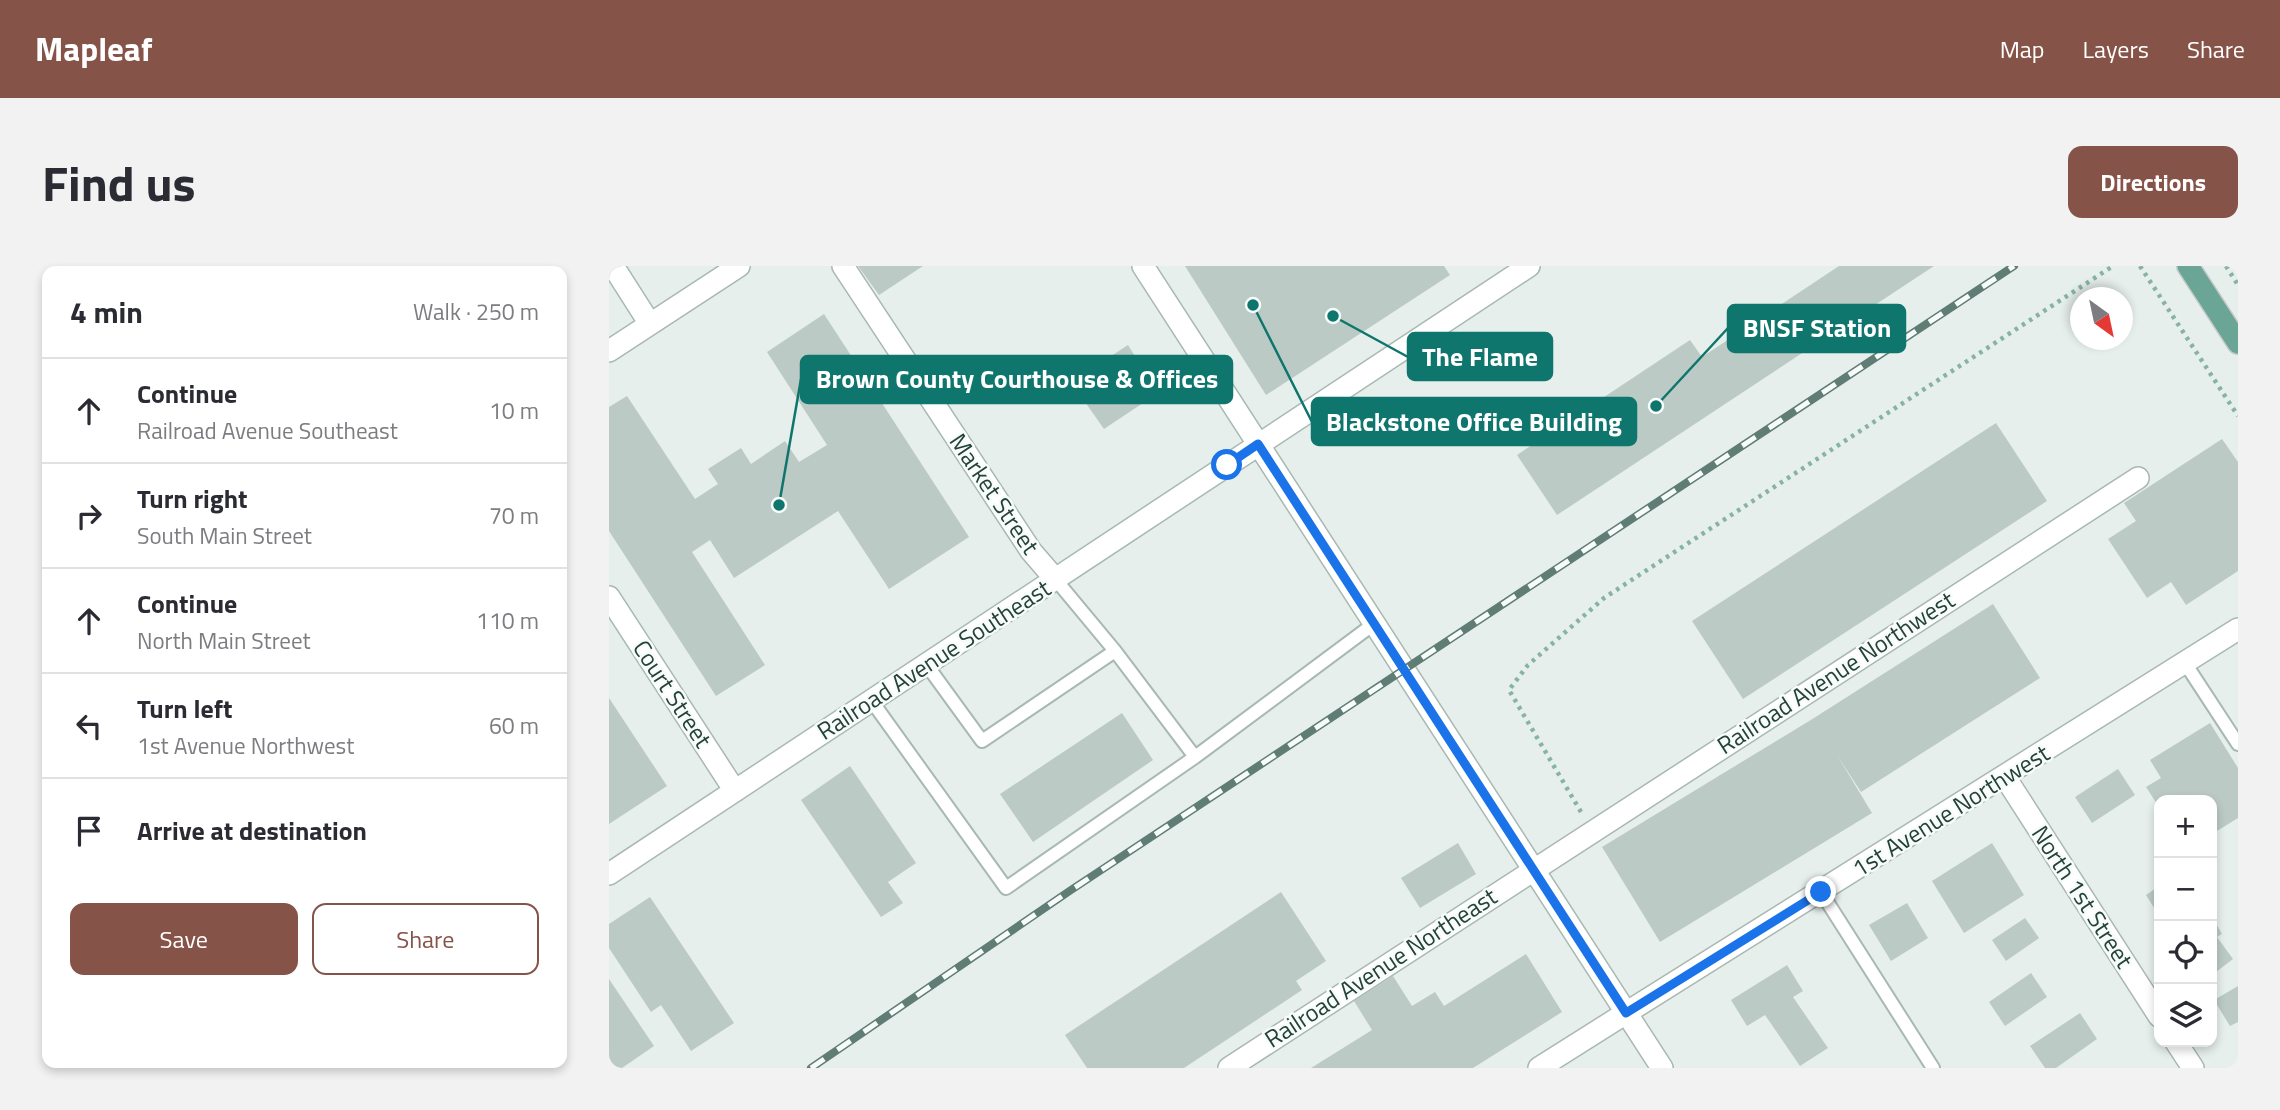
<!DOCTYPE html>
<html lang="en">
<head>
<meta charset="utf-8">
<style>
	body { margin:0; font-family:"Titillium Web",sans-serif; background:#f2f2f3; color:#2b2b33 }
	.controls { position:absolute; right:21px; bottom:21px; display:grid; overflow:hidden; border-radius:14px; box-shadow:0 4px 10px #0003 }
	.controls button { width:63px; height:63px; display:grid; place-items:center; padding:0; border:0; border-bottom:2px solid #e1e1e2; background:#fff; color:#2b2b33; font:35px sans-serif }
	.compass { position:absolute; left:1461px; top:21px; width:63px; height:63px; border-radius:50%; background:#fff; box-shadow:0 4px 10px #0003; rotate:147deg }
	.stop { position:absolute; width:21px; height:21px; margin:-16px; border:5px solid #1a73e8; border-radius:50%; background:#fff }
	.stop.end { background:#1a73e8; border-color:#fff; box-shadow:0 2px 7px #0008 }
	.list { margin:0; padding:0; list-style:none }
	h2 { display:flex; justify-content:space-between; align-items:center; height:91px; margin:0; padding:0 28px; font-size:30px }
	h2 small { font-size:23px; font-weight:400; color:#7c7c81 }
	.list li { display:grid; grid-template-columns:46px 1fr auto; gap:21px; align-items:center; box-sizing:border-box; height:105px; padding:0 28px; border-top:2px solid #e1e1e2 }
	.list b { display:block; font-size:26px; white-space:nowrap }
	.list p { margin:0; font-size:23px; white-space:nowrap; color:#7c7c81 }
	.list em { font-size:23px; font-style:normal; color:#7c7c81 }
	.actions { display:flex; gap:14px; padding:21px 28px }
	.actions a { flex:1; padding:16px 0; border:2px solid #855347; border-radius:14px; text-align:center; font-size:24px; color:#855347 }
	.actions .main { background:#855347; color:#fff }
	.icon { flex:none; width:38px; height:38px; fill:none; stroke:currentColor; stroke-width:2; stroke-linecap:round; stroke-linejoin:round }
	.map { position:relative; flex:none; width:1629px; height:802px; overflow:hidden; border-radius:14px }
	header { display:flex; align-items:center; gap:42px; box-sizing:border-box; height:98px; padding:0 35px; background:#855347; color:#fff }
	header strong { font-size:33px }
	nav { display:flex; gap:38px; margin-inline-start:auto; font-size:24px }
	.intro { display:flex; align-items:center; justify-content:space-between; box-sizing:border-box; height:168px; padding:0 42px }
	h1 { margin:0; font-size:49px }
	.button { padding:18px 32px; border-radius:14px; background:#855347; color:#fff; font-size:24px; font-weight:700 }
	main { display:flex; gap:42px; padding:0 42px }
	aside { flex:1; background:#fff; border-radius:14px; box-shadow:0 4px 10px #0003 }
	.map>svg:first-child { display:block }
	.building { fill:#bbcac4 }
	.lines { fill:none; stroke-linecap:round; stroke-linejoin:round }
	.service-casing { stroke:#a8b8b2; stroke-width:16 }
	.minor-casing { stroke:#a8b8b2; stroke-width:24 }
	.tertiary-casing { stroke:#a8b8b2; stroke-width:24 }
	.primary-casing { stroke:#c2cac8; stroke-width:24 }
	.path { stroke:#86b3a5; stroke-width:4.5; stroke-dasharray:3.5 5; stroke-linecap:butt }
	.service { stroke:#fff; stroke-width:12 }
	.minor { stroke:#fff; stroke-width:21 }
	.tertiary { stroke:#fff; stroke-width:21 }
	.primary { stroke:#6aa596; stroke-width:21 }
	.rail-casing { stroke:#5f7d75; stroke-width:8 }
	.rail { stroke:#f7fbf9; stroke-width:5; stroke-dasharray:16; stroke-linecap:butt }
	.route { stroke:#1a73e8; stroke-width:9 }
	.labels { text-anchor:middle; stroke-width:5; stroke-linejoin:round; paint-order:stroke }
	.street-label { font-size:24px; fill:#24423a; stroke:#f7fbf9 }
	.leader { fill:none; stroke:#0f766e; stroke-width:2.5 }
	.callout-dot { fill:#0f766e; stroke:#f7fbf9; stroke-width:2.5 }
	.callout { fill:#0f766e; stroke:#0f766e; stroke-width:2.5 }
	.callout-label { font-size:26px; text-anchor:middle; font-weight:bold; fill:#fff }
</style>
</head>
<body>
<header>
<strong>Mapleaf</strong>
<nav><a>Map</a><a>Layers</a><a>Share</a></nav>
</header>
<div class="intro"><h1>Find us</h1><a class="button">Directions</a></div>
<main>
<aside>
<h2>4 min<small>Walk · 250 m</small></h2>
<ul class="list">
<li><svg class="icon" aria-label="ahead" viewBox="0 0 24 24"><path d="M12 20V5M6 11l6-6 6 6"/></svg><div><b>Continue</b><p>Railroad Avenue Southeast</p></div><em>10 m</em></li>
<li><svg class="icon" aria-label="right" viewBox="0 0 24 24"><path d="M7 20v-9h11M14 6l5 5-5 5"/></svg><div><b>Turn right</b><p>South Main Street</p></div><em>70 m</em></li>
<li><svg class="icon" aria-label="ahead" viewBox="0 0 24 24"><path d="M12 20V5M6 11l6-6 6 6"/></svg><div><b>Continue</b><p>North Main Street</p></div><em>110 m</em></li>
<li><svg class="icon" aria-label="left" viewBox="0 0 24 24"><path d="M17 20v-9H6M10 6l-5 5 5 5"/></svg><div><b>Turn left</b><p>1st Avenue Northwest</p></div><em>60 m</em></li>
<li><svg class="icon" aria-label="arrive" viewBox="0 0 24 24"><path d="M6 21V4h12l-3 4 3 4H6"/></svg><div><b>Arrive at destination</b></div></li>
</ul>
<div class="actions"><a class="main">Save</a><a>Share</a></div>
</aside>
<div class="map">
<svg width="1629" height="802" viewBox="0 0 1629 802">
	<rect width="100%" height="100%" fill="#e6efeb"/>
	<path class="building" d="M249 0H314L270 29Z
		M576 0H835L841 9 657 129Z
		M1230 0H1325L948 249 908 189 1081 74 1093 91Z
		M215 48 360 271 280 323 229 245 125 312 101 274 83 286 156 399 107 430 0 265V141L18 130 86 233 109 218 99 203 132 182 142 198 176 175 190 196 218 179 158 86Z
		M519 79 549 127 495 163 462 116Z
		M1387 157 1438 235 1134 433 1083 355Z
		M1613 173 1629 196V305L1577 339 1562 316 1538 332 1499 273 1527 255 1515 237Z
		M1384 338 1431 412 1252 526 1228 489 1263 547 1051 676 993 581 1205 452Z
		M0 432 58 520 0 558Z
		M513 447 544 494 424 576 391 528Z
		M1601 457 1629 502V552L1603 568V534H1550V541L1537 521 1552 512 1541 494Z
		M241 500 307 597 279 616 294 637 272 651 192 534Z
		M1509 503 1526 529 1483 557 1466 531Z
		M849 577 867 608 811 642 792 612Z
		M1383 577 1415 629 1355 667 1323 615Z
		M1550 620V650L1537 629Z
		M672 626 717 695 687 715 693 724 575 802H478L456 769Z
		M41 631 125 757 82 785 52 739 42 746 0 682V658Z
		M1298 637 1319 672 1282 695 1260 659Z
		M1603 650 1613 668 1608 671 1624 693 1603 709Z
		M1416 652 1430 672 1397 695 1383 674Z
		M917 688 953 746 864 802H702L763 764 745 735 784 710 803 740 826 726 835 740Z
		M1178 699 1194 725 1184 731 1219 782 1191 800 1156 749 1138 760 1122 734Z
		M1422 707 1438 731 1396 760 1380 736Z
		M0 713 45 780 13 802H0Z
		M1629 720V756L1621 760 1605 734Z
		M1471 747 1488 773 1447 802H1436L1421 780Z"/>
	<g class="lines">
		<g class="service-casing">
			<path id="service" d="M447 314 506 385 586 491
				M1576 397 1629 478
				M317 398 373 475 506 385
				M262 434 397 622 586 491 766 357
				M1212 626 1324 802"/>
		</g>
		<g class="minor-casing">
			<path id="minor" d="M234 0 422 285 447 314
				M0 331 126 525
				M1396 511 1550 750
				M0 608 920 0
				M1017 747 1629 363
				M1567 776 1584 802
				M620 802 1529 212"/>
		</g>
		<g class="tertiary-casing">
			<path id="tertiary" d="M4 0 41 58
				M534 0 1053 802
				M0 85 130 0
				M930 802 1017 747"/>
		</g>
		<g class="primary-casing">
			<path id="primary" d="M1579 0 1629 77"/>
		</g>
		<path class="path" d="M1531 0 1629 150
			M1617 0 1629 19
			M972 546 900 424 919 399 995 332 1504 0"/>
		<use href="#service" class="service"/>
		<use href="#minor" class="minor"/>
		<use href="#tertiary" class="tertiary"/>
		<use href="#primary" class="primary"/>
		<g class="rail-casing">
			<path id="rail" d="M202 802 462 624 1405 0"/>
		</g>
		<use href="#rail" class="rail"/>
	</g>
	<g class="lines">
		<path class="route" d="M618 199 649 178 1017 747 1212 626"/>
	</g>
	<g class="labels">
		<g class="street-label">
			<text transform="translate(385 228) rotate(56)" y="8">Market Street</text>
			<text transform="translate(325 394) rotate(-33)" y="8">Railroad Avenue Southeast</text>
			<text transform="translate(1227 407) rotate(-33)" y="8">Railroad Avenue Northwest</text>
			<text transform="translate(63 428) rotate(57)" y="8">Court Street</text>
			<text transform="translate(1342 545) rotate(-32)" y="8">1st Avenue Northwest</text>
			<text transform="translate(1473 631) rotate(57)" y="8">North 1st Street</text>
			<text transform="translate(772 702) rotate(-33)" y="8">Railroad Avenue Northeast</text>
		</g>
	</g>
	<path class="leader" d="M1047 140L1119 62M724 50L799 91M170 239L192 113M644 39L703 156"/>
	<g class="callout-dot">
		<circle cx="1047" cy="140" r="7"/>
		<circle cx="724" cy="50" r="7"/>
		<circle cx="170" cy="239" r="7"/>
		<circle cx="644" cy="39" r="7"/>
	</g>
	<g class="callout">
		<rect x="1119" y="39" width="177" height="47" rx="7"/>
		<rect x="799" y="67" width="144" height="47" rx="7"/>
		<rect x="192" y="90" width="431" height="47" rx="7"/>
		<rect x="703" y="132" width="324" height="47" rx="7"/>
	</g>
	<g class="callout-label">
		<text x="1208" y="71">BNSF Station</text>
		<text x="871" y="100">The Flame</text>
		<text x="408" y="122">Brown County Courthouse &amp; Offices</text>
		<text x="865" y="165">Blackstone Office Building</text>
	</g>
</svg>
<div class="controls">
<button>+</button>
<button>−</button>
<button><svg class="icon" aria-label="locate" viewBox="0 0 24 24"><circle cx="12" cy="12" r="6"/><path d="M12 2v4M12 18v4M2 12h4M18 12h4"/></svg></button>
<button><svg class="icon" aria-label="layers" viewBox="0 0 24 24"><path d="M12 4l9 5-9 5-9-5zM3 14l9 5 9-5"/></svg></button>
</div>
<svg class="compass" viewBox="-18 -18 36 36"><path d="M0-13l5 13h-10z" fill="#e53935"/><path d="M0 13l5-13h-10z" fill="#7c7c81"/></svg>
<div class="stop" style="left:618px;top:199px"></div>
<div class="stop end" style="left:1212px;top:626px"></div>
</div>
</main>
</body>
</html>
